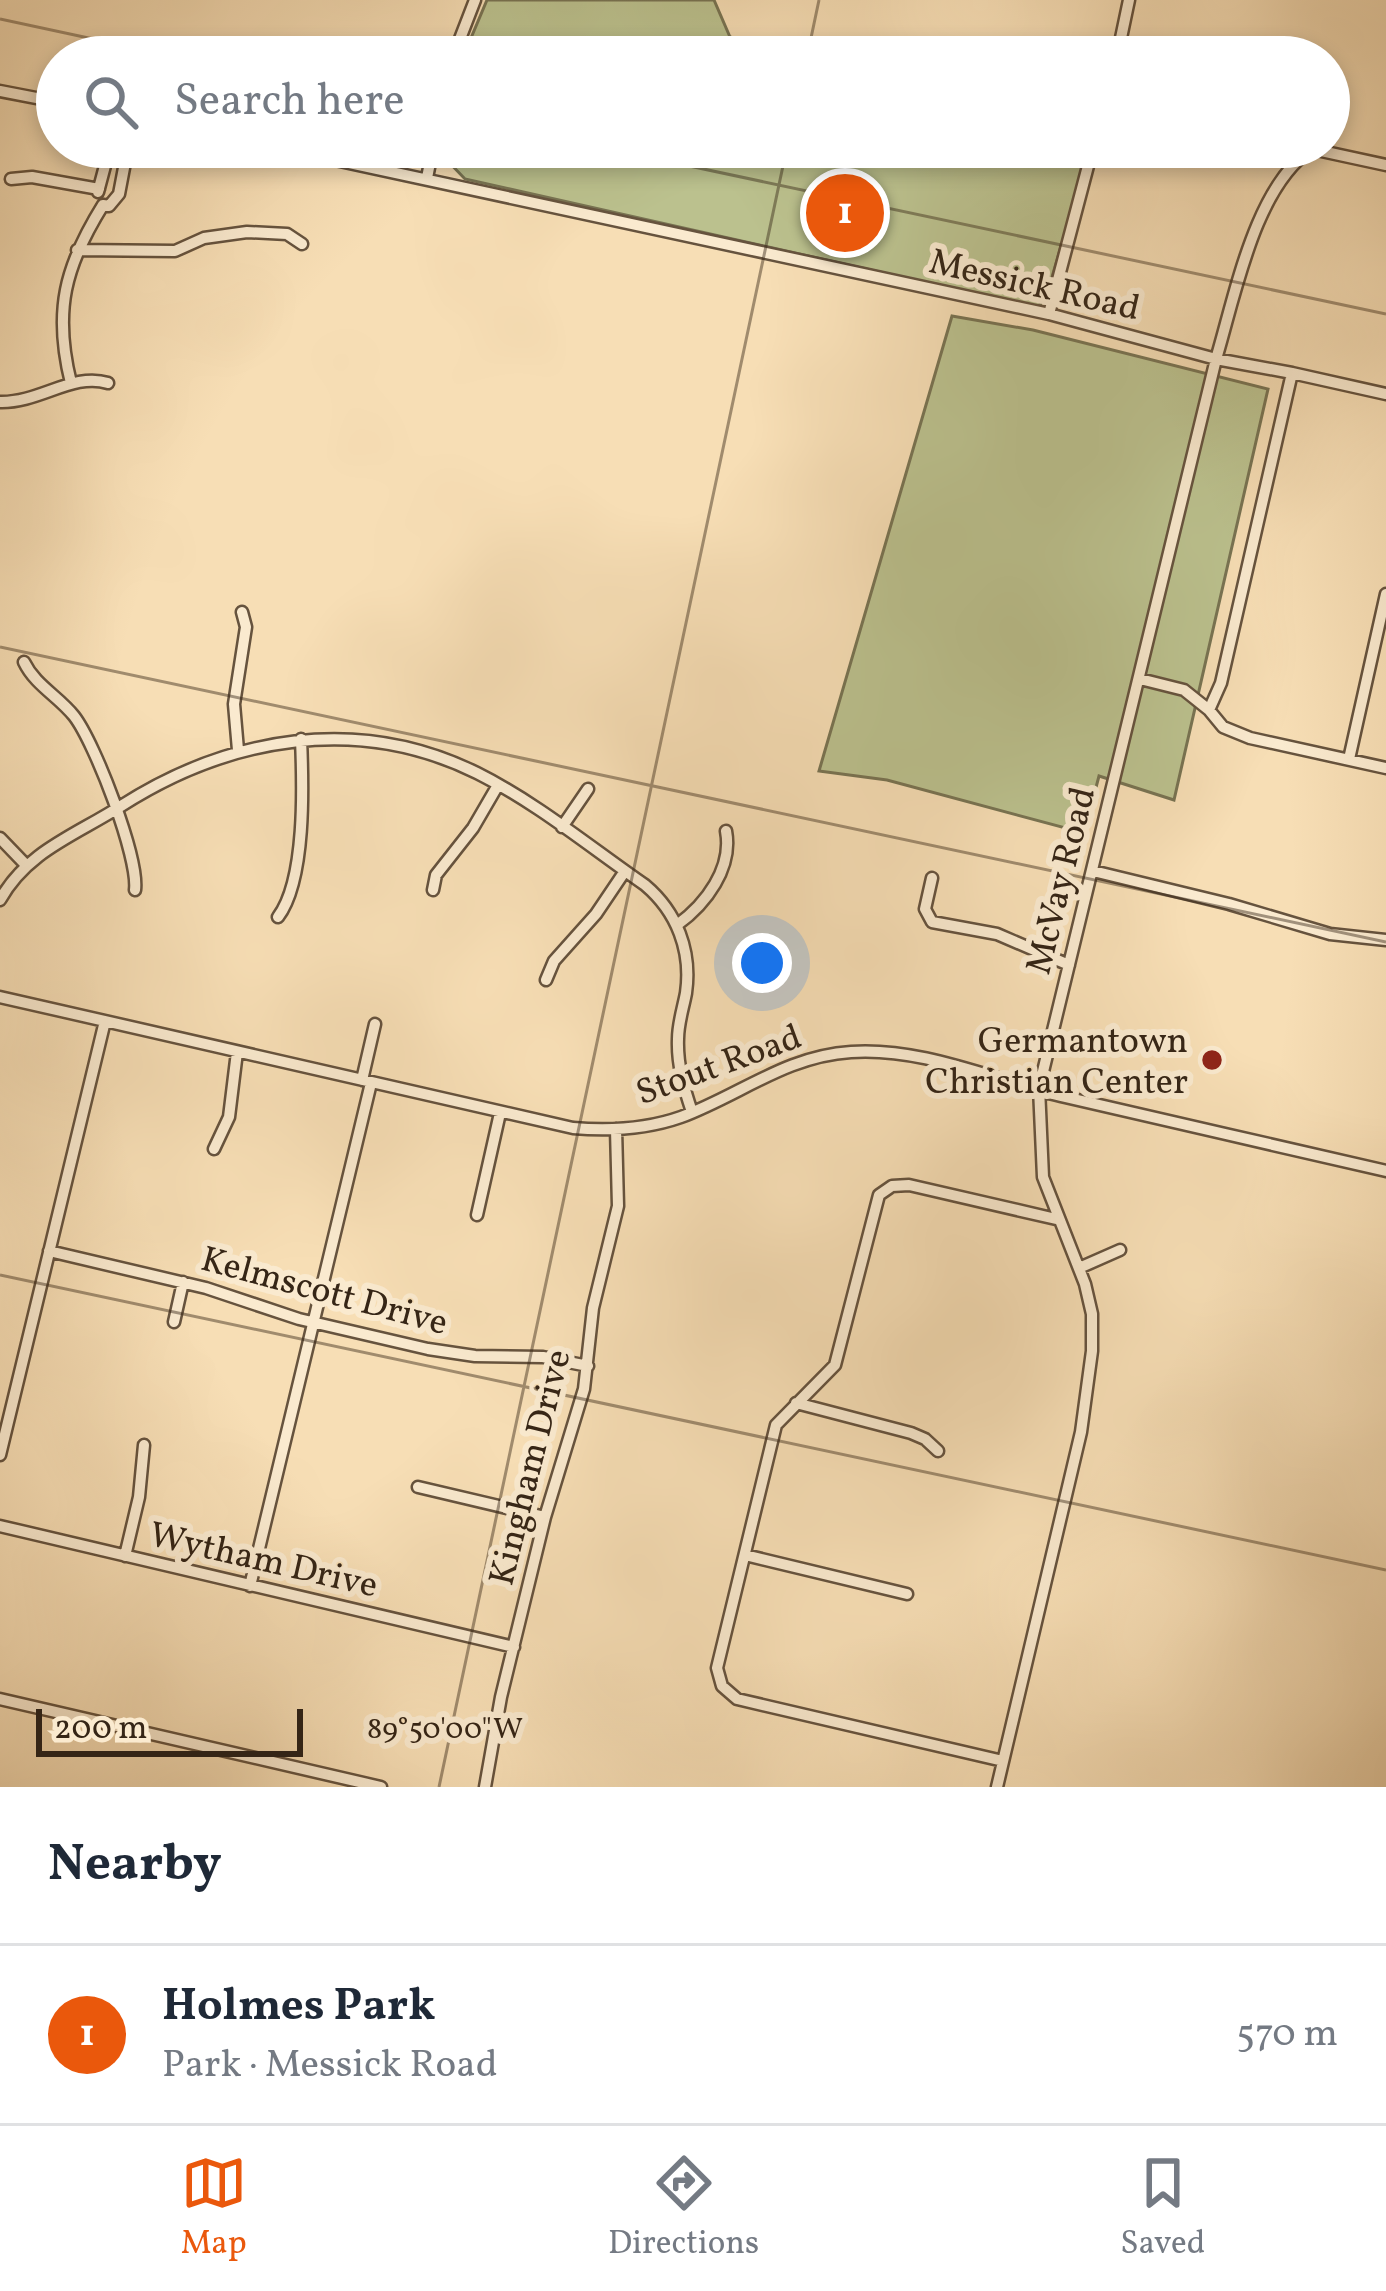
<!DOCTYPE html>
<html lang="en">
<head>
<meta charset="utf-8">
<style>
	body { margin:0; font-family:Vollkorn,serif; background:#f2f2f3; color:#1f2937 }
	.scale { position:absolute; left:36px; bottom:30px; width:267px; box-sizing:border-box; padding-left:12px; border:6px solid #352516; border-top:0; font-size:33px; line-height:42px; white-space:nowrap; color:#352516; -webkit-text-stroke:9px #faeacf; paint-order:stroke }
	.you { position:absolute; left:762px; top:963px; width:42px; height:42px; margin:-30px; border:9px solid #fff; border-radius:50%; background:#1a73e8; box-shadow:0 0 0 18px #1a73e833 }
	.badge { display:grid; place-items:center; width:78px; height:78px; border-radius:50%; background:#ea580c; color:#fff; font-size:39px; font-weight:700 }
	.pin { position:absolute; translate:-50% -50%; border:6px solid #fff; box-shadow:0 3px 12px #0006 }
	.list { margin:0; padding:0; list-style:none }
	h2 { display:flex; justify-content:space-between; align-items:center; height:156px; margin:0; padding:0 48px; font-size:51px }
	h2 small { font-size:39px; font-weight:400; color:#747a83 }
	.list li { display:grid; grid-template-columns:78px 1fr auto; gap:36px; align-items:center; box-sizing:border-box; height:180px; padding:0 48px; border-top:3px solid #e0e1e3 }
	.list b { display:block; font-size:45px; white-space:nowrap }
	.list p { margin:0; font-size:39px; white-space:nowrap; color:#747a83 }
	.list em { font-size:39px; font-style:normal; color:#747a83 }
	.icon { flex:none; width:66px; height:66px; fill:none; stroke:currentColor; stroke-width:2; stroke-linecap:round; stroke-linejoin:round }
	.map { position:relative; flex:none; width:1386px; height:1787px; overflow:hidden }
	.search { position:absolute; background:#fff; box-shadow:0 6px 18px #0003; left:36px; right:36px; top:36px; height:132px; display:flex; align-items:center; gap:30px; box-sizing:border-box; padding:0 42px; border-radius:66px; color:#747a83; font-size:45px }
	.sheet { height:336px; background:#fff }
	nav { display:flex; justify-content:space-around; align-items:center; box-sizing:border-box; height:168px; border-top:3px solid #e0e1e3; background:#fff; font-size:33px; color:#747a83 }
	nav a { display:grid; justify-items:center; gap:6px }
	nav .on { color:#ea580c }
	.map>svg:first-child { display:block }
	.green { fill:#bbc18e; stroke:#787352; stroke-width:3 }
	.lines { fill:none; stroke-linecap:round; stroke-linejoin:round }
	.minor-casing { stroke:#66533e; stroke-width:15 }
	.minor { stroke:#faeacf; stroke-width:10 }
	.ticks { fill:none; stroke:#352516; stroke-width:3; stroke-opacity:0.45 }
	.poi-dot { fill:#8f2418; stroke:#faeacf; stroke-width:4.5 }
	.labels { text-anchor:middle; stroke-width:12; stroke-linejoin:round; paint-order:stroke }
	.street-label { font-size:36px; fill:#352516; stroke:#faeacf }
	.poi-label { font-size:36px; fill:#352516; stroke:#faeacf; text-anchor:end }
	.ticks-label { font-size:30px; text-anchor:middle; fill:#352516; stroke:#faeacf; stroke-width:12; stroke-linejoin:round; paint-order:stroke }
</style>
</head>
<body>
<div class="map">
<svg width="1386" height="1787" viewBox="0 0 1386 1787">
	<rect width="100%" height="100%" fill="#f7deb5"/>
	<filter id="stains"><feTurbulence type="fractalNoise" baseFrequency=".00167" numOctaves="4"/><feColorMatrix values="0 0 0 0 .2 0 0 0 0 .09 0 0 0 0 .02 0 0 0 .5 -.17"/></filter>
	<radialGradient id="worn" r=".72"><stop offset=".6" stop-color="#630" stop-opacity="0"/><stop offset="1" stop-color="#630" stop-opacity=".3"/></radialGradient>
	<path class="green" d="M487 0H714L730 37 811 57H463Z
		M446 147H1090L1045 301 1036 307 465 179 444 157Z
		M952 316 1033 330 1268 389 1174 800 1099 776 1084 833 887 780 819 771Z"/>
	<g class="lines">
		<g class="minor-casing">
			<path id="minor" d="M453 57 475 0
				M1117 57 1129 0
				M0 91 57 102
				M275 147 1049 314 1216 359 1292 373
				M427 178 433 147
				M11 179 32 177 99 189
				M98 192 110 147
				M77 250 175 251 204 238 247 232 287 234 302 244
				M1049 314 1093 147
				M71 383C53 311 65 266 103 205L109 206 119 194 128 147
				M0 402C40 403 73 372 108 383
				M24 662C35 685 58 696 74 716 95 743 139 858 135 890
				M1140 679 1184 690 1209 710 1223 727 1250 738 1386 768
				M1209 710 1221 683 1292 373 1386 394
				M238 750 234 704 246 627 242 612
				M1349 759 1386 594
				M562 827 588 789
				M0 838 26 865
				M1093 871 1229 904 1330 934 1386 940
				M932 878 925 909 932 922 997 934 1069 965
				M433 890 436 875 473 828 498 785
				M0 900C27 851 76 835 121 806 229 737 358 714 477 773 537 803 590 847 645 885 677 912 692 951 686 993 683 1009 678 1023 678 1039 677 1065 684 1088 692 1112
				M278 917C306 880 303 785 301 739
				M677 925C706 904 733 868 726 831
				M546 980 554 961 596 914 625 871
				M0 997 573 1128C609 1131 647 1129 681 1117 740 1095 786 1056 851 1052 924 1047 995 1081 1065 1097 1172 1122 1279 1146 1386 1171
				M362 1080 375 1024
				M214 1149 229 1117 237 1052
				M477 1215 500 1113
				M49 1251 206 1288 299 1319 428 1349 475 1356 543 1357 588 1366
				M1079 1268 1120 1250
				M174 1322 183 1282
				M796 1403 911 1433 925 1439 938 1451
				M0 1455 105 1021
				M418 1487 545 1517
				M0 1526 514 1647
				M745 1555 907 1594
				M125 1556 139 1497 144 1445
				M250 1586 371 1083
				M0 1699 381 1787
				M1003 1761 737 1699 722 1686 717 1668 776 1425 835 1365 879 1195 892 1186 909 1185 1056 1219
				M485 1787 501 1697 545 1517 584 1389 593 1308 618 1206 616 1129
				M997 1787 1081 1432 1092 1351V1314L1085 1284 1043 1177 1039 1088 1216 359C1235 296 1255 186 1312 149L1386 165"/>
		</g>
		<use href="#minor" class="minor"/>
	</g>
	<path class="ticks" d="M0 19 177 57M807 57 819 0M600 147 1386 314M0 647 1386 942M0 1275 1386 1570M439 1787 787 147"/>
	<circle class="poi-dot" cx="1212" cy="1060" r="12"/>
	<g class="labels">
		<g class="street-label">
			<text transform="translate(1035 283) rotate(13)" y="13">Messick Road</text>
			<text transform="translate(1059 880) rotate(-76)" y="13">McVay Road</text>
			<text transform="translate(718 1063) rotate(-20)" y="13">Stout Road</text>
			<text transform="translate(325 1289) rotate(15)" y="13">Kelmscott Drive</text>
			<text transform="translate(528 1467) rotate(-76)" y="13">Kingham Drive</text>
			<text transform="translate(264 1558) rotate(13)" y="13">Wytham Drive</text>
		</g>
		<g class="poi-label">
			<text x="1188" y="1052">Germantown<tspan x="1188" dy="41">Christian Center</tspan></text>
		</g>
	</g>
	<g class="ticks-label">
		<text x="445" y="1738">89°50'00"W</text>
	</g>
	<rect width="100%" height="100%" filter="url(#stains)"/>
	<rect width="100%" height="100%" fill="url(#worn)"/>
</svg>
<div class="scale">200 m</div>
<div class="you"></div>
<div class="pin badge" style="left:845px;top:213px">1</div>
<div class="search"><svg class="icon" aria-label="search" viewBox="0 0 24 24"><circle cx="10" cy="10" r="6"/><path d="M15 15l6 6"/></svg>Search here</div>
</div>
<section class="sheet">
<h2>Nearby<small></small></h2>
<ul class="list">
<li><span class="badge">1</span><div><b>Holmes Park</b><p>Park · Messick Road</p></div><em>570 m</em></li>
</ul>
</section>
<nav>
<a class="on"><svg class="icon" aria-label="map" viewBox="0 0 24 24"><path d="M3 6l6-2 6 2 6-2v14l-6 2-6-2-6 2zM9 4v14M15 6v14"/></svg>Map</a>
<a><svg class="icon" aria-label="directions" viewBox="0 0 24 24"><path d="M12 3l9 9-9 9-9-9zM9 14v-3h6M13 9l2 2-2 2"/></svg>Directions</a>
<a><svg class="icon" aria-label="saved" viewBox="0 0 24 24"><path d="M7 4h10v16l-5-4-5 4z"/></svg>Saved</a>
</nav>
</body>
</html>
